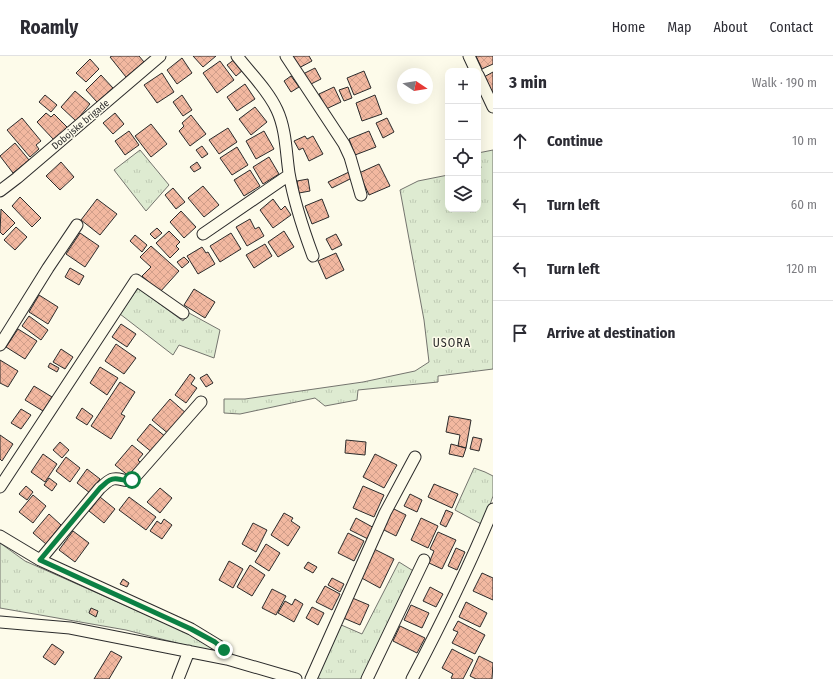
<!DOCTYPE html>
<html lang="en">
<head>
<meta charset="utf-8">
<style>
	body { margin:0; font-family:"Fira Sans Condensed",sans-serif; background:#f2f2f3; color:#2b2b33 }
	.controls { position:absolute; right:12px; top:12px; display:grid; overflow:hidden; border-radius:8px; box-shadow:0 4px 16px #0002 }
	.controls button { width:36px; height:36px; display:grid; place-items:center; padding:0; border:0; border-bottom:1px solid #e1e1e2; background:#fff; color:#2b2b33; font:20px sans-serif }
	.compass { position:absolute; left:397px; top:12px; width:36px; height:36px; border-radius:50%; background:#fff; box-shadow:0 4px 16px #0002; rotate:102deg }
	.stop { position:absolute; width:12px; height:12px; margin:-9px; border:3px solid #0b8043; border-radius:50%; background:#fff }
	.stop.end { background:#0b8043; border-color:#fff; box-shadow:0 1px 4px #0008 }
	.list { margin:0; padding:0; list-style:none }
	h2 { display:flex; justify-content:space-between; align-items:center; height:52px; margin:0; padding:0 16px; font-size:17px }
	h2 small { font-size:13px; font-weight:400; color:#7c7c81 }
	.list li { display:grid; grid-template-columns:26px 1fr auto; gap:12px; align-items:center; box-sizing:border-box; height:64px; padding:0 16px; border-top:1px solid #e1e1e2 }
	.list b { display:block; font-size:15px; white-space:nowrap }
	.list em { font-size:13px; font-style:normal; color:#7c7c81 }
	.icon { flex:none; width:22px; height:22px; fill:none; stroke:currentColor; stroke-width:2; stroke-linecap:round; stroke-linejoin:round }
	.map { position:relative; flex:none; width:493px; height:623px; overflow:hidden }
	header { display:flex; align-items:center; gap:24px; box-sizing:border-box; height:56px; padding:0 20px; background:#fff; border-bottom:1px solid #e1e1e2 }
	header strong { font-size:19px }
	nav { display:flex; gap:22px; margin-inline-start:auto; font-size:14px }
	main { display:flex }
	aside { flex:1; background:#fff }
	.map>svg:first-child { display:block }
	.grass { fill:url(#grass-tufts); stroke:#74746e }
	.building { fill:url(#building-cross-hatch); stroke:#2b2b2b }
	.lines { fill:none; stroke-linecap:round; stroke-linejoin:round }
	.street-casing { stroke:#2b2b2b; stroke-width:13 }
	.street { stroke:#fdfbea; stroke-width:11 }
	.route { stroke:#0b8043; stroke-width:5 }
	.labels { text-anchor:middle; stroke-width:3; stroke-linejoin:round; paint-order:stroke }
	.street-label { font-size:10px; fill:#2b2b2b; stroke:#fdfbea }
	.quarter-label { font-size:12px; letter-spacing:1px; fill:#2b2b2b; stroke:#fdfbea }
</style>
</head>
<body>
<header>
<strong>Roamly</strong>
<nav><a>Home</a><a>Map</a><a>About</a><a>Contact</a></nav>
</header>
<main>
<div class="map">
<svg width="493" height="623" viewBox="0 0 493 623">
	<defs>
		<pattern id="grass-tufts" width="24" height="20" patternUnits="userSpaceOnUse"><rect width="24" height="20" fill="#deebd1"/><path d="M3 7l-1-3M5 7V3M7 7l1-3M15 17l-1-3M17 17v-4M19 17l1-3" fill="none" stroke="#bfcab4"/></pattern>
		<pattern id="building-cross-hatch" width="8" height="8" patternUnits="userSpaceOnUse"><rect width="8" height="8" fill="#f2b8a0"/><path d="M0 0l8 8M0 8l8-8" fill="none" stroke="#d09e8a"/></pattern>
	</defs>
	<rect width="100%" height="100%" fill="#fdfbea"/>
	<path class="grass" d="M140 94 169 129 146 155 114 114Z
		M493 94V313L438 320V326L358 334 357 344 325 350 315 342 240 358 224 357V343H245L363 326 415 315 429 306 424 264 400 134 418 125 448 119V153H478V113L481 112 478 97Z
		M138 232 183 265 189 257 220 274 214 302 179 289 173 299 120 258Z
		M474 412 485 416 493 420V440L483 469 455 454Z
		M0 487 25 505 201 583 211 590 212 596 126 574 0 552Z
		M399 506 415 516 361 623H321L316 621 339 568 362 578Z"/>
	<path class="building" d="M112 0H139L144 6 126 21 110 1Z
		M193 0H216L203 11Z
		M290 0H309L312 5 297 13Z
		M476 0H493V8L482 13Z
		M182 2 192 17 177 28 167 14Z
		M90 3 99 13 86 26 76 17Z
		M235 3 243 14 236 20 227 9Z
		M220 5 234 24 217 37 203 17Z
		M315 12 321 23 309 29 303 18Z
		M364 15 371 32 354 39 347 22Z
		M493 16V37L484 21Z
		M162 17 174 36 157 47 144 29Z
		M101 19 113 32 97 46 86 34Z
		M291 20 299 31 291 36 284 25Z
		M245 28 255 43 237 55 227 41Z
		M334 31 341 46 326 53 319 38Z
		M348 31 352 42 344 45 339 34Z
		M75 35 90 48 76 65 61 51Z
		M45 39 57 49 51 56 39 46Z
		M182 39 192 54 183 60 173 46Z
		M375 39 382 58 362 65 356 47Z
		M255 51 267 66 251 79 239 63Z
		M46 57 51 61 54 58 67 71 54 84 37 66Z
		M115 57 124 68 113 78 103 67Z
		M191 59 206 78 190 90 179 75 184 70 182 67Z
		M22 62 41 85 36 89 39 93 30 101 7 74Z
		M387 62 394 76 383 82 376 67Z
		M151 68 167 88 151 101 135 80Z
		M228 72 237 86 219 98 209 84Z
		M129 75 139 89 125 99 115 85Z
		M264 75 274 93 256 103 246 85Z
		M369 75 376 91 355 99 349 83Z
		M305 80 307 83 313 80 323 98 309 105 303 92 299 94 294 85Z
		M15 87 29 104 13 117 0 100Z
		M202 90 208 98 202 102 196 94Z
		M237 91 248 109 232 119 220 102Z
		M269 101 279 118 263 128 253 111Z
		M61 106 74 121 60 134 46 120Z
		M197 106 201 112 194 116 190 111Z
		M379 108 390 130 369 139 359 117Z
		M250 114 260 130 244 140 234 124Z
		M349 116 352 122 332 132 328 126Z
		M308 123 310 135 299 137 297 125Z
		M203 130 219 149 204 161 188 142Z
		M173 132 185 146 176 153 165 139Z
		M20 141 41 162 32 171 12 150Z
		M97 143 117 158 100 179 81 164Z
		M273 143 281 154 285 150 291 159 273 172 260 154Z
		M322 143 329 161 312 168 305 150Z
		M1 153 15 167 3 179 0 176Z
		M181 155 196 171 184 182 170 166Z
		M250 163 255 173 259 171 264 180 247 190 236 171Z
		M16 171 27 181 15 194 4 184Z
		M157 172 162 177 155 183 150 178Z
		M169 175 180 186 176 190 179 193 170 202 156 187Z
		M284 175 294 191 278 201 268 186Z
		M80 177 99 190 85 211 66 198Z
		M231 177 241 193 220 206 210 190Z
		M336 178 342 189 332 194 326 183Z
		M135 179 147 189 142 196 130 185Z
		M265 188 272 200 254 212 246 199Z
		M151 190 179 215 160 236 142 220 151 211 140 201Z
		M202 191 206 197 208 196 215 208 198 218 187 200Z
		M336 197 344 214 326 223 318 205Z
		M184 201 189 206 182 212 177 206Z
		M70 212 84 220 79 229 65 221Z
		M194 233 215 246 205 262 184 249Z
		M39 239 58 251 48 268 29 256Z
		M29 260 48 274 41 284 22 270Z
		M121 268 136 278 127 291 112 281Z
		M18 273 37 285 25 303 6 291Z
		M116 288 136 302 124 318 105 305Z
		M61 293 73 301 65 313 53 306Z
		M0 304 18 315 8 331 0 327Z
		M50 307 59 312 57 316 48 311Z
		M100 311 118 322 107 339 90 327Z
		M190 318 195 322 191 328 197 332 186 347 175 339Z
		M207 318 213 327 206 331 200 322Z
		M120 326 135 336 121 358 125 360 111 383 91 370Z
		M34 330 52 341 43 355 25 344Z
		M170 343 187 358 170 379 152 364Z
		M82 352 93 360 87 369 76 362Z
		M21 353 31 359 21 373 11 367Z
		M449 360 471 364 466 392 458 390 460 379 446 376Z
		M150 368 166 381 153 397 137 384Z
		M0 379 13 388 2 405 0 403Z
		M473 381 482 383 479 395 470 393Z
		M346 384 366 386 365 399 345 397Z
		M60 386 69 394 62 402 53 394Z
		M451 388 466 392 463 401 449 398Z
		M132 389 143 398 138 404 141 407 130 421 115 409Z
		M43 398 57 408 45 426 31 416Z
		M375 398 397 409 384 432 363 421Z
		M66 401 80 412 70 426 56 415Z
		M87 413 100 423 90 437 77 427Z
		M49 422 57 428 52 435 44 429Z
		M434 428 458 438 452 452 428 441Z
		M26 430 33 436 27 444 19 438Z
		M363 430 384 439 374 461 353 452Z
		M160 432 172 442 160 457 147 446Z
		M410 438 422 444 417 456 404 450Z
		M33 439 46 450 33 467 19 456Z
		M100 441 115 453 104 467 89 455Z
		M129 441 156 461 146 474 119 454Z
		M392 452 406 459 396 480 382 473Z
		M446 454 453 457 446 471 440 468Z
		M284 457 293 462 291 465 300 471 288 490 271 479Z
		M49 458 61 469 46 488 33 477Z
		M356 462 376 473 370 484 350 474Z
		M421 462 438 470 428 492 411 484Z
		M164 463 172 469 162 483 150 475 157 465 161 468Z
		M253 467 267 474 256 496 242 488Z
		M73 475 89 487 75 506 59 494Z
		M438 476 456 484 442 513 429 507 434 495 430 493Z
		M348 477 364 485 354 505 338 497Z
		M266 488 280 497 269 515 255 506Z
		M372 492 394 503 380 532 358 520Z
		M456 492 465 496 457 514 448 510Z
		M229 505 243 513 233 532 219 524Z
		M308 506 317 511 313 517 304 512Z
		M250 509 265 519 252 540 237 531Z
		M482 517 493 522V544L473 535Z
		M332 522 344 528 340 536 328 529Z
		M123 523 129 527 127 531 120 528Z
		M325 530 340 538 332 554 316 546Z
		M430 531 443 538 436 551 423 545Z
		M272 533 286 540 276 559 262 552Z
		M350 541 369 549 360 569 341 561Z
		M295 543 303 548 294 566 278 557 285 545 292 549Z
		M466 546 487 557 480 571 459 561Z
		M411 549 429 557 422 572 404 564Z
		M312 551 324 557 318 569 306 562Z
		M91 552 98 555 96 561 89 557Z
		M458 565 485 579 475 598 452 587 458 576 453 574Z
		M400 570 425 582 417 597 393 585Z
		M52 588 64 596 55 609 43 601Z
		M452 593 473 604 463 623H453L451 622 453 618 442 612Z
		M111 595 122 601 109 623H94Z
		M479 600 493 607 492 623H476L470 620Z"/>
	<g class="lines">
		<g class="street-casing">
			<path id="street" d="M237 0C250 17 268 34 277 54 286 73 286 97 289 117 294 146 303 173 313 200
				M286 0 344 88 350 101 361 139
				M469 0 476 15
				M478 19 493 51
				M0 135 17 122 160 0
				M203 178 289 119
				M0 289 48 212 77 169
				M0 431 136 224 183 257
				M0 480 40 504 191 573 219 590 226 598 227 603
				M40 504 100 432C104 429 108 424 113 423 123 421 125 429 135 421L201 346
				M0 566 70 572 227 603 296 623
				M178 623 189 595
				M311 623 385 457 415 401
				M367 623 424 504
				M412 623C441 568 469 511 493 453"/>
		</g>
		<use href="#street" class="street"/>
	</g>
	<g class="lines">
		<path class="route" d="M132 424C126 425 124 424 118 423 110 421 105 428 100 432L40 504 191 573 215 586 224 594"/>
	</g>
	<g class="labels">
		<g class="street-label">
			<text transform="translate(80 68) rotate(-40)" y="4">Dobojske brigade</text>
		</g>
		<g class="quarter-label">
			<text x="452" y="291">USORA</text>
		</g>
	</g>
</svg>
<div class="controls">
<button>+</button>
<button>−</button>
<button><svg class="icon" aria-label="locate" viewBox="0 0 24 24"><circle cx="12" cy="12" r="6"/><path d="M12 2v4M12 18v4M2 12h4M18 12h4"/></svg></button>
<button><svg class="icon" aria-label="layers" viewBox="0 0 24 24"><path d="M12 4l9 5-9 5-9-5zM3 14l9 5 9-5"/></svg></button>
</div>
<svg class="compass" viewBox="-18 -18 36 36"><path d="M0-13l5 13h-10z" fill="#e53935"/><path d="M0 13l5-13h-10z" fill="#7c7c81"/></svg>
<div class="stop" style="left:132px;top:424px"></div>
<div class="stop end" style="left:224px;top:594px"></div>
</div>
<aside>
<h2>3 min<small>Walk · 190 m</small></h2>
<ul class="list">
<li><svg class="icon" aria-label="ahead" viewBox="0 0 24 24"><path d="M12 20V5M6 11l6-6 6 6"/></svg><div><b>Continue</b></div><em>10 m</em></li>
<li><svg class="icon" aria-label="left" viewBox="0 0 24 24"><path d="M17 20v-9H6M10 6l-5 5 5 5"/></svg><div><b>Turn left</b></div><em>60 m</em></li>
<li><svg class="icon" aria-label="left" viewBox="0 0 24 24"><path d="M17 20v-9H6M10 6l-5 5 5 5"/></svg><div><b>Turn left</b></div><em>120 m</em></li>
<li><svg class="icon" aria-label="arrive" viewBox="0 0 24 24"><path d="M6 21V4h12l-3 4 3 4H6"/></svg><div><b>Arrive at destination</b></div></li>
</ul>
</aside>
</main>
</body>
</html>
